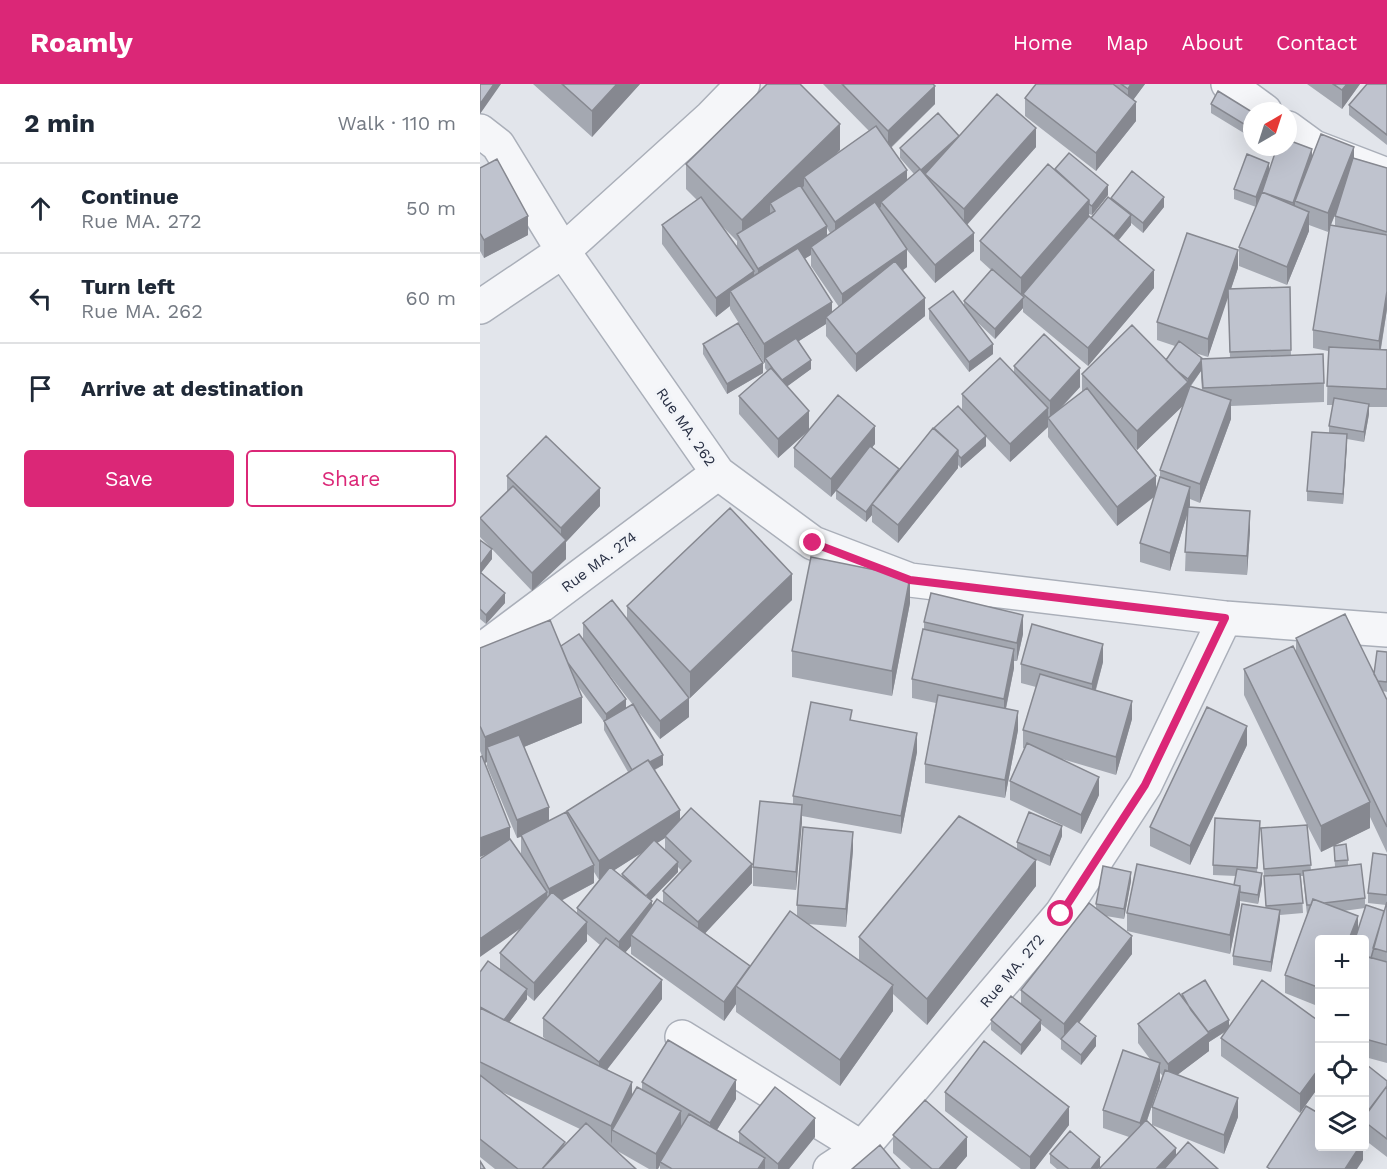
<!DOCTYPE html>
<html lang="en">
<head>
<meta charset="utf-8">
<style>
	body { margin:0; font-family:"Work Sans",sans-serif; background:#f2f2f3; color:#1f2937 }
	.controls { position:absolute; right:18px; bottom:18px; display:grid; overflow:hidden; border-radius:6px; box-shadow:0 6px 24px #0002 }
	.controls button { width:54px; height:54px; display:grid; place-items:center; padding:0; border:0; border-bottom:2px solid #e0e1e3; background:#fff; color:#1f2937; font:30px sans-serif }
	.compass { position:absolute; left:763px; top:18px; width:54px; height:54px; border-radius:50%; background:#fff; box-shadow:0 6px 24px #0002; rotate:39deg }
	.stop { position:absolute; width:18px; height:18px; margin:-14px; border:4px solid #db2777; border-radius:50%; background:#fff }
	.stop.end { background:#db2777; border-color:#fff; box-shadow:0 2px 6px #0008 }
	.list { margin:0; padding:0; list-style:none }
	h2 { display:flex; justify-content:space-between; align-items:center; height:78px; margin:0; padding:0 24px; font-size:26px }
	h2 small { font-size:20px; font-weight:400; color:#747a83 }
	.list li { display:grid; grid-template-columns:39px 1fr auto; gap:18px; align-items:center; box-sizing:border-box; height:90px; padding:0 24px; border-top:2px solid #e0e1e3 }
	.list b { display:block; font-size:22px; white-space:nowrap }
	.list p { margin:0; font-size:20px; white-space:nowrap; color:#747a83 }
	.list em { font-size:20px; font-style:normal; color:#747a83 }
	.actions { display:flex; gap:12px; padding:18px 24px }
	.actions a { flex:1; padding:14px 0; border:2px solid #db2777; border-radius:6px; text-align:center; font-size:21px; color:#db2777 }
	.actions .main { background:#db2777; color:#fff }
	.icon { flex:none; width:33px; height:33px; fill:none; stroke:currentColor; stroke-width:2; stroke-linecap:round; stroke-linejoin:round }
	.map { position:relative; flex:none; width:907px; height:1085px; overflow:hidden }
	header { display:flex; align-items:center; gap:36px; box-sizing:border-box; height:84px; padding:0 30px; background:#db2777; color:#fff }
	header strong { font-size:28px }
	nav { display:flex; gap:33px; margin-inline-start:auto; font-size:21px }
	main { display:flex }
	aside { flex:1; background:#fff }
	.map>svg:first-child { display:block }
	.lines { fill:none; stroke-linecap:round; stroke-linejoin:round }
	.minor-casing { stroke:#aaafb9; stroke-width:36 }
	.minor { stroke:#f5f6f9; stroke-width:33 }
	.wall { fill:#a4a8b1; fill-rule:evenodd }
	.shaded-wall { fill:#868890 }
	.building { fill:#bfc3ce; stroke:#868890; stroke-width:1.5 }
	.route { stroke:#db2777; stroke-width:8 }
	.labels { text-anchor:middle; stroke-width:6; stroke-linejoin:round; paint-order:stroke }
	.street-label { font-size:15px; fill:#293044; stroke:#f2f4f8 }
</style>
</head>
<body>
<header>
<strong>Roamly</strong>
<nav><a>Home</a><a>Map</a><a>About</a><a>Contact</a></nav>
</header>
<main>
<aside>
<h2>2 min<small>Walk · 110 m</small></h2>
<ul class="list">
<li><svg class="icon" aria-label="ahead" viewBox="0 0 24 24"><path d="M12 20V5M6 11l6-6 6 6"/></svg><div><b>Continue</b><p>Rue MA. 272</p></div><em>50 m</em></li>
<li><svg class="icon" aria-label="left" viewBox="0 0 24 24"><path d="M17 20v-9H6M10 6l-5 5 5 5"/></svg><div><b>Turn left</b><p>Rue MA. 262</p></div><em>60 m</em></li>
<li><svg class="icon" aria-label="arrive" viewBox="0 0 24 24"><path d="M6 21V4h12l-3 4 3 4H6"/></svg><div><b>Arrive at destination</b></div></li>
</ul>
<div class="actions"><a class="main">Save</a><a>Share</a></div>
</aside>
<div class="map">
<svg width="907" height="1085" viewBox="0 0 907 1085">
	<rect width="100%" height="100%" fill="#e2e5eb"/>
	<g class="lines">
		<g class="minor-casing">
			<path id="minor" d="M748 0 785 27
				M808 44 834 63 907 91
				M0 47 18 61 83 167 238 389 333 459 430 496 745 534 907 546
				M0 223 83 167 231 33 263 0
				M0 567 238 389
				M202 953 382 1064
				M350 1085 382 1064 581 830 665 701 745 534"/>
		</g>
		<use href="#minor" class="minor"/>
	</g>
	<path class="wall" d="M53 0H160L112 53Z
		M343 0H453L455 20 411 64 427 96 434 90 420 74V64L479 52 556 63 487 141 494 167 455 199 427 166V183L422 187 445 232 376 288 346 252V240L319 257 331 285 307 302 329 346 298 374 259 330V312L287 287 285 284V278L284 279 250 225V222L236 233 182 160V141L217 116 206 105V80L360 66 354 72 389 47ZM241 141 257 157V162ZM347 144 350 149 347 152ZM331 171V182L359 223 352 228 325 174Z
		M556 0H665L653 16 656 37 616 87 545 32V14Z
		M827 0H880L862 25Z
		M907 0V61L869 31V21Z
		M731 20 772 28V54L731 29Z
		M832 72 874 74 907 84V225L901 265H907V323H889V330L884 358 867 355 863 420 827 417V407L849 349V342L853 321H847L848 267 833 264V246L850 143 848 148 829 141V147L807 201 759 182V163L776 123 754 115V105ZM859 121 855 132V141H851Z
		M0 84 48 151 4 174 0 167Z
		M575 85 628 111 612 131 609 130V132L611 134 631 116V114L684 123 663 149 651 139V141L639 156 674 204 608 282 543 228V224L515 255 496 237 513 270 489 288 449 235V225L484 222V217L511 186 500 176V157Z
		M758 184 751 205 810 203 811 272 844 299V318L751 322V335L720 419 710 415V423L770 446 767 491 705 487 707 431 690 487 660 478V459L674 413 637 442 568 353V343L530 378 506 353V362L481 384 478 381V384L418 459 392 438V431L386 438 356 415V406L351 413 314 383V364L395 360 392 363 419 385 454 345 482 326V310L534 288V282L600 303 581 324 602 308V290L686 276 695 262 677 256V238ZM748 211 750 274 723 275 715 269 728 273ZM721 287V294L722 306 711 302ZM703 321 680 386V393L676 404 650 358 657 366Z
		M223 260 283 289 247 310 223 270Z
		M27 392 120 422 86 458V475L52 507 12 465V475L1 489 25 519 6 540 0 535V456L11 464 0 453V434L27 408Z
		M312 516 210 614 203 606 209 633 180 655 156 625 183 681 175 686 200 736 272 799 225 849 270 882 317 833V821L373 766 366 843 328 840 379 877V853L537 765V758L582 752 570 782 552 774 556 802 447 941 413 910V927L360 1002 256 928V920L244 937 151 870V862L145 868 182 915 127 985 152 1010 162 1006V998L256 1015 237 1046 259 1059V1048L335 1053 309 1085H180V1081L178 1085H169L134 1065 156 1085H15L0 1073V888L20 886V869L41 844 8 770 1 672H2L0 667V564L81 562 103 556V539L147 535V522ZM117 575 153 621 146 624ZM97 601 124 638V646L148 688 87 727V730L69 737 44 663 102 639ZM7 678V682L37 754 41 753V770L43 774 30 755 5 679ZM185 754V766L177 759ZM163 768 142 790V793L134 786ZM198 783 202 787 183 807V819L172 822 170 816 198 788ZM114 788 119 796 121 795 97 824V830L81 817 114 799ZM107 850 120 861 63 934V953L68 957 29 938 47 915V911L54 917 107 857ZM20 1007 100 1045 85 1061Z
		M430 519 412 612 312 593V567Z
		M444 538 543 550 537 577H534V584L526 625 538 646 525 714 445 699V680L456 619 432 614V595L444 545Z
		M816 554 894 590 907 568V608L903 607 907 616V769L890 733V744L841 768 827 741 831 786 855 783 854 762 868 776V781L885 814V821L904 827 906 821 888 819V809L907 771V979L885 973V855H840V923L805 909V891L827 831 823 792H821L823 829 800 831 791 888 753 881V872L786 824 781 744 827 741 764 611V585L816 567ZM885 824 878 847 863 827Z
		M623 578 616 606 652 635 636 691 582 675 619 711 601 750 530 716V697L545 665 543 664V646L556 603 541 599V580Z
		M372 637 437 668 421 750 322 732 316 806 273 802V783L313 720V712Z
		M767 661 710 781 670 762V743Z
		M780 747 777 788 782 799 778 820 760 817 750 870 647 847V829L754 801 756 792 733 791V781Z
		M651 797 644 835 626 832 652 870 599 939 616 962 601 981 581 965V956L561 940V946L541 971 511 946V936L541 920V906L616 824V820Z
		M702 910 749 942 840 938V1001L820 1029 741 972V954L745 948 729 958V967L697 991 758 1033 744 1070 672 1041V1023L683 992 680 989V997L667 1037 696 1071 738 1085H619L649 1053 623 1044V1026L670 975 658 959V940L702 913Z
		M885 984 907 997V1073L885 1056Z
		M465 1008 589 1041 555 1085H541L465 1027Z
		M413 1051 487 1072 476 1085H431L413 1069Z
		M570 1070 620 1083 618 1085H577L570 1079Z"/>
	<path class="shaded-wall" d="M14 0H21L0 30V20Z
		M137 0H160L112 53V27Z
		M651 0H665L648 23V5Z
		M867 0H880L862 25V6Z
		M455 2V20L408 66V47Z
		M656 18V37L616 87V69Z
		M360 40V66L327 98 324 93V102L295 130V127L290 119V134L262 159V136Z
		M556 44V63L484 144V125Z
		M479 52 445 92 440 87Z
		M874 63V82L848 148V129Z
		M832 65V75L815 117V124L813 129V119Z
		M789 79V89L776 123V113Z
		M427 86V105L401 118V123L355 156V138Z
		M628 101V111L612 131V122Z
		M684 113V123L663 149V139Z
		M609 116V134L541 212V194Z
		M829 128V147L807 201V183Z
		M651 131V141L631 165V155Z
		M48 132V151L4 174V156Z
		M347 142V161L331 163V171L278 203V185Z
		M494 149V167L455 199V181Z
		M427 165V183L362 228V210Z
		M758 166V184L728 273V255Z
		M674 186V204L608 282V264Z
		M274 187V205L250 207V222L236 233V214Z
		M907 207V225L899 275V257Z
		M445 214V232L376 288V270Z
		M543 214V224L515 255V245Z
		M352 218V236L346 233V240L287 277 285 274V278L284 279V260Z
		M513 260V270L489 288V278Z
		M331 276V285L301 307V297Z
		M721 277V287L708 305V295Z
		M283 279V289L247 310V300Z
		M600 284V303L570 335V317Z
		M708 298V317L657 366V347Z
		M751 316V335L720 419V400Z
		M889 320V330L884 358V348Z
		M568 324V343L530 378V360Z
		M329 327V346L298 374V355Z
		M395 342V360L351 413V395Z
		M867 350V360L863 420V410Z
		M506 352V362L481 384V374Z
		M478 366V384L418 459V441Z
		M676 392V411L637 442V423Z
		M710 403V421L690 487V469Z
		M120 404V422L86 458V475L52 507V489L81 461V444Z
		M392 421V431L386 438V428Z
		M770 427V446L767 491V472Z
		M12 465V475L0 490V481Z
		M312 490V516L210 614V588Z
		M430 493V519L412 612V587Z
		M25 509V519L6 540V531Z
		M543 531V550L537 577V559Z
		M623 560V578L612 619V600Z
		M534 565V584L524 633V615Z
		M102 613V639L12 676 7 663V678L5 679V653Z
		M209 614V633L180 655V637Z
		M146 615V625L126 640V630Z
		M652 617V635L636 691V673Z
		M538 627V646L525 714V696Z
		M767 642V661L710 781V762Z
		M437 649V668L421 750V732Z
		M183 671V681L153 697V688Z
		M619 693V711L601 750V731Z
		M890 718V744L841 768V742Z
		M322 721V739L316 806V788Z
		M69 723V741L37 754V736Z
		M200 726V744L185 752V754L119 796V777Z
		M582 742V752L570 782V772Z
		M30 743V761L0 773V754Z
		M373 748V766L366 843V825Z
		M556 776V802L447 941V915Z
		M198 778V788L166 821V812Z
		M272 780V799L218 857V838Z
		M114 781V799L69 823V805Z
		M651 788V797L644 835V825Z
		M782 789V799L778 820V811Z
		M760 802V821L750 870V851Z
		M67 808V826L0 873V855Z
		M172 817V836L151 851V862L139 876V858Z
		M800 826V836L791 888V878Z
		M878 832V851L876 855H869Z
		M107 838V857L54 917V899Z
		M652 852V870L584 958V940Z
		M270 882 256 902V920L244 937V918Z
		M182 896V915L119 996V978Z
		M413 901V927L360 1002V976Z
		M47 905V915L21 949V939Z
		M561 936V946L541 971V961Z
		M749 936V945L729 958V967L688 998V980L726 950Z
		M616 952V962L601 981V971Z
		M680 979V997L660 1057V1039Z
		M840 983V1001L820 1029V1010Z
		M256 996V1015L230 1057V1039Z
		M152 998V1016L132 1046V1057L131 1060V1042Z
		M758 1014V1033L744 1070V1051Z
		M589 1023V1041L555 1085H550V1073Z
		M201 1027V1046L180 1078V1081L178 1085H176V1070Z
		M335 1034V1053L309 1085H298V1080Z
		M487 1053V1072L476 1085H459Z
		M880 1062H883V1076L877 1085H865Z
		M696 1064V1083L694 1085H676Z
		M620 1073V1083L618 1085H611Z
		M285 1074V1085H278Z"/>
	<path class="building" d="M0 0H14L0 20Z
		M82 0H137L112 27Z
		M287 0H320L360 40 262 136 206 80Z
		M362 0H453L455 2 408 47Z
		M556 0H633L656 18 616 69 545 14Z
		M641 0H651L648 5Z
		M853 0H867L862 6Z
		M887 0H907V51L869 21Z
		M738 7 772 28V45L731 20Z
		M517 10 556 44 484 125 445 90Z
		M458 29 479 52 441 86 420 64Z
		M396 42 427 86 355 138 324 93Z
		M841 50 874 63 848 129 815 117Z
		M808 56 832 65 813 119 782 108 797 63H808Z
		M589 69 628 101 612 122 609 120V116L575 85Z
		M767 70 789 79 776 113 754 105Z
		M873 74 907 84V148L855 132Z
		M17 75 48 132 4 156 0 149V84Z
		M568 80 609 116 541 194 500 157Z
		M440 85 494 149 455 181 401 118Z
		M652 87 684 113 663 139 631 114Z
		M320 101 347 142 278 185 257 150 295 127 290 119Z
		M782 108 829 128 807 183 759 163Z
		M221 113 274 187 236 214 182 141Z
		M628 113 651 131 634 152 611 134Z
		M395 118 427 165 362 210 331 163Z
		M609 132 674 186 608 264 543 210Z
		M850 141 907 151V207L899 257 833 246Z
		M707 149 758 166 728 255 677 238Z
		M318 164 352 218 284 260 250 207Z
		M415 177 445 214 376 270 346 233Z
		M512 185 544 213 515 245 484 217Z
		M810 203 811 266 750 268 748 205Z
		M473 207 513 260 489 278 449 225Z
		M258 239 283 279 247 300 223 260Z
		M652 241 708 298 657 347 602 290Z
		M564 250 600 284 570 317 534 282Z
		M316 254 331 276 302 296 293 285 285 274Z
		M699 257 723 275H721V277L708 295 696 286 686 276Z
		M849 263 907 266V305L847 302Z
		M843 270 844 299 723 304 721 275Z
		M520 274 568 324 530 360 482 310Z
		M291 284 329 327 298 355 259 312Z
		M710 302 751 316 720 400 680 386Z
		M607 304 676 392 637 423 568 334Z
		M358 311 395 342 351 395 314 364Z
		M854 314 889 320 884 348 849 342Z
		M478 322 506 352 481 374 478 371V366L454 344Z
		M453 344 478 366 418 441 392 420Z
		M832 348 867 350 863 410 827 407Z
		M66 352 120 404 81 444 27 392Z
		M390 362 419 385 392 420 386 428 356 406Z
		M680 393 710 403 690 469 660 459Z
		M33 402 86 456 52 489 0 434Z
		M708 423 770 427 767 472 705 468Z
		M250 424 312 490 210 588 147 522Z
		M0 456 12 465 0 481Z
		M331 473 430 493 412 587 312 567Z
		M0 488 25 509 6 531 0 525Z
		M451 509 543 531 537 559 444 538Z
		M132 516 209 614 180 637 103 539Z
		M865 530 907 616V743L816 554Z
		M70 536 102 613 5 653 0 642V564Z
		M552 540 623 560 612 600 541 580Z
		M443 545 534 565 524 615 432 595Z
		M99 550 146 615 126 630 88 579 81 562Z
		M813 562 890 718 841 742 764 585Z
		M897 567 907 568V598L898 597 894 590Z
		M560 590 652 617 636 673 543 646Z
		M458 611 538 627 525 696 445 680Z
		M331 618 372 626 370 636 437 649 421 732 313 712Z
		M153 620 183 671 170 678 168 676 152 686 124 637Z
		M727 623 767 642 710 762 670 743Z
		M39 651 69 723 37 736 7 663Z
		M547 659 619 693 601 731 530 697Z
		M2 672 30 743 0 754V673Z
		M168 676 200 726 119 777 87 727Z
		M280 717 322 721 316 788 273 783Z
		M211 724 272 780 218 838 183 807 211 777 185 752Z
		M86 728 114 781 69 805 41 751Z
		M549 728 582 742 570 772 537 758Z
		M479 732 556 776 447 915 379 853Z
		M735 734 780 737 777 784 733 781Z
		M827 741 831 781 784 785 781 744Z
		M323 743 373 748 366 825 317 821Z
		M30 755 67 808 0 855V775Z
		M174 756 198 778 166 812 142 790Z
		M866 760 868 776 855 777 854 762Z
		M893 769 907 771V811L888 809Z
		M657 780 760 802 750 851 647 829Z
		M881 780 885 814 844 819 833 815 831 821H827L823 787Z
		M623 782 651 788 644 825 616 820Z
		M130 783 172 817 139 858 97 824Z
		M757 785 782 789 778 811 760 808V802L754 801Z
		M820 790 823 819 786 822 784 792Z
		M72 808 107 838 54 899 20 869Z
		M177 815 270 882 244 918 151 851Z
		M833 815 878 832 869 855H840V904L805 891Z
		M907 818V868L893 864Z
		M609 819 652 852 584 940 541 906Z
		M762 820 800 826 791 878 753 872Z
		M886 821 904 827 891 874 885 872V855H875Z
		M310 827 413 901 360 976 256 902Z
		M126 854 182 896 119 978 63 934Z
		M885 872 907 878V961L885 955Z
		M8 877 47 905 24 936 0 923V888Z
		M725 896 749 936 728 948 711 926 702 910Z
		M782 896 840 938V983L820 1010 741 954Z
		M699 909 729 949 688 980 658 940Z
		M531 912 561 936 541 961 511 936Z
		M0 924 152 998 131 1042 0 978Z
		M597 937 616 952 601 971 581 955Z
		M188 956 256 996 230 1039 162 998Z
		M504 957 589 1023 550 1073 465 1008Z
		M643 966 680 979 660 1039 623 1026Z
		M887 981 907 997V1002L888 1027 885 1024V984Z
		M685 986 758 1014 744 1051 672 1023Z
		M0 991 85 1058 62 1085H38L0 1055Z
		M907 1002V1055L885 1038V1032Z
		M157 1003 201 1027 176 1070 132 1046Z
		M295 1003 335 1034 298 1080 259 1048Z
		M445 1016 487 1053 459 1085H452L413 1051Z
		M826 1022 840 1030V1062H880L865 1085H790L787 1083Z
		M209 1030 285 1074 278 1085H192L180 1078Z
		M666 1036 696 1064 676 1085H619Z
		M106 1039 156 1085H62Z
		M590 1047 620 1073 611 1085H589L570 1070Z
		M708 1058 738 1085H684Z
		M400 1061 420 1085H372Z
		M0 1077 5 1085H0Z"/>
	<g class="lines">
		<path class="route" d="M333 459 430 496 745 534 665 701 581 830"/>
	</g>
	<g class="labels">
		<g class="street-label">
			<text transform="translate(206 343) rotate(55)" y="5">Rue MA. 262</text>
			<text transform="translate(119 478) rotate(-37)" y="5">Rue MA. 274</text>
			<text transform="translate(532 887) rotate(-50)" y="5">Rue MA. 272</text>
		</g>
	</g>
</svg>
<div class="controls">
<button>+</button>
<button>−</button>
<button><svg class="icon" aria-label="locate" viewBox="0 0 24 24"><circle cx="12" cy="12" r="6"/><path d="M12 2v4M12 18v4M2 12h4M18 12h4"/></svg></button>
<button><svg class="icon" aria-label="layers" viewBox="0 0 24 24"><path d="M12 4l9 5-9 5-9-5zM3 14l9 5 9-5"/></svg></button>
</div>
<svg class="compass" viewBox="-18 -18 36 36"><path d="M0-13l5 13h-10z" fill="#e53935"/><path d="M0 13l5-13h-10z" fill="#747a83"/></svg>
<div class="stop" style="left:581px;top:830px"></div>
<div class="stop end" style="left:333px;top:459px"></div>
</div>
</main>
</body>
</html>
